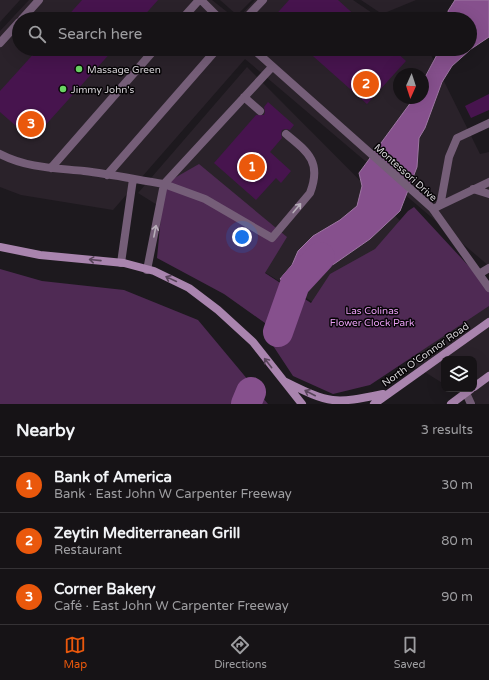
<!DOCTYPE html>
<html lang="en">
<head>
<meta charset="utf-8">
<style>
	body { margin:0; font-family:"Varela Round",sans-serif; background:#232023; color:#f1f3f6 }
	.controls { position:absolute; right:12px; bottom:12px; display:grid; overflow:hidden; border-radius:8px; box-shadow:0 4px 16px #0002 }
	.controls button { width:36px; height:36px; display:grid; place-items:center; padding:0; border:0; border-bottom:1px solid #353235; background:#161316; color:#f1f3f6; font:20px sans-serif }
	.compass { position:absolute; left:393px; top:68px; width:36px; height:36px; border-radius:50%; background:#161316; box-shadow:0 4px 16px #0002; rotate:183deg }
	.you { position:absolute; left:242px; top:237px; width:14px; height:14px; margin:-10px; border:3px solid #fff; border-radius:50%; background:#1a73e8; box-shadow:0 0 0 6px #1a73e833 }
	.badge { display:grid; place-items:center; width:26px; height:26px; border-radius:50%; background:#ea580c; color:#fff; font-size:13px; font-weight:700 }
	.pin { position:absolute; translate:-50% -50%; border:2px solid #fff; box-shadow:0 1px 4px #0006 }
	.list { margin:0; padding:0; list-style:none }
	h2 { display:flex; justify-content:space-between; align-items:center; height:52px; margin:0; padding:0 16px; font-size:17px }
	h2 small { font-size:13px; font-weight:400; color:#9e9ea1 }
	.list li { display:grid; grid-template-columns:26px 1fr auto; gap:12px; align-items:center; box-sizing:border-box; height:56px; padding:0 16px; border-top:1px solid #353235 }
	.list b { display:block; font-size:15px; white-space:nowrap }
	.list p { margin:0; font-size:13px; white-space:nowrap; color:#9e9ea1 }
	.list em { font-size:13px; font-style:normal; color:#9e9ea1 }
	.icon { flex:none; width:22px; height:22px; fill:none; stroke:currentColor; stroke-width:2; stroke-linecap:round; stroke-linejoin:round }
	.map { position:relative; flex:none; width:489px; height:404px; overflow:hidden }
	.search { position:absolute; background:#161316; box-shadow:0 4px 16px #0002; left:12px; right:12px; top:12px; height:44px; display:flex; align-items:center; gap:10px; box-sizing:border-box; padding:0 14px; border-radius:22px; color:#9e9ea1; font-size:15px }
	.sheet { height:220px; background:#161316 }
	nav { display:flex; justify-content:space-around; align-items:center; box-sizing:border-box; height:56px; border-top:1px solid #353235; background:#161316; font-size:11px; color:#9e9ea1 }
	nav a { display:grid; justify-items:center; gap:2px }
	nav .on { color:#ea580c }
	.map>svg:first-child { display:block }
	.built { fill:#2a222a; fill-rule:evenodd }
	.green { fill:#4f2a54 }
	.water { fill:#86508d; stroke:#9e77a3 }
	.lines { fill:none; stroke-linecap:round; stroke-linejoin:round }
	.river { stroke:#86508d; stroke-width:30 }
	.building { fill:#47144e }
	.service { stroke:#755e78; stroke-width:8 }
	.secondary { stroke:#a984ae; stroke-width:8 }
	.oneway { stroke:#b8afba }
	.oneway2 { stroke:#58445a }
	.poi-dot { fill:#6ad363; stroke:#070507; stroke-width:1.5 }
	.labels { text-anchor:middle; stroke-width:3; stroke-linejoin:round; paint-order:stroke }
	.poi-label { font-size:10px; fill:#d5d2d6; stroke:#070507; text-anchor:start }
	.street-label { font-size:10px; fill:#d5d2d6; stroke:#070507 }
	.park-label { font-size:10px; fill:#e99ef3; stroke:#070507 }
</style>
</head>
<body>
<div class="map">
<svg width="489" height="404" viewBox="0 0 489 404">
	<rect width="100%" height="100%" fill="#1d191e"/>
	<path class="built" d="M0 0H20L0 22Z
		M29 0H212L236 19H19V49H426L429 51 480 154 489 152V266L245 59 113 210 21 195 0 187V31ZM399 74H423V98H399Z
		M220 0H252L237 15Z
		M255 0H353L381 19H237Z
		M361 0H416L382 14Z
		M247 67 458 279 489 284V404H476L452 389H474V359H444V384L138 193Z"/>
	<path class="green" d="M199 164 287 237 265 273 311 303 330 274 375 249 408 211 414 207 489 288V306L370 385 333 394 293 376 266 335 265 323 224 294 157 258 164 184Z
		M0 269 42 281 124 290 198 320 268 404H0Z"/>
	<path class="water" d="M455 0H489V37L471 49 452 66 442 82 425 128 419 138 417 167 400 211 370 239 334 264 317 272 304 294 280 279 292 265 298 251 313 236 340 220 357 206 362 186 359 173 414 98H423V81L440 49H470V19H449L448 11Z"/>
	<g class="lines">
		<path class="river" d="M278 332 295 284 320 257
			M246 404 251 392"/>
	</g>
	<path class="building" d="M82 0H158L141 19H65Z
		M289 0H338L359 19H272Z
		M38 49H114L32 140 0 112V91Z
		M305 49H393L406 61 367 104Z
		M489 94V110L471 118 465 106Z
		M268 102 294 125 290 130 286 129 282 130 281 134 282 138 270 152 291 171 281 183 276 178 256 200 214 163 256 115H264L265 112 264 107Z"/>
	<g class="lines">
		<path class="service" d="M201 0 220 19
			M22 19 39 0
			M182 19 199 0
			M245 19 263 0
			M0 43 19 22
			M253 49 432 208 489 288
			M244 97 260 111
			M0 154C27 168 55 168 84 171 111 174 138 180 164 184L272 67
			M51 168 155 49
			M107 175 217 49
			M473 189 489 194
			M439 206 489 182
			M433 209 439 206 441 201 449 157 457 138 489 123
			M121 263 133 179
			M147 270 164 184 205 199 272 238 310 193C322 162 308 152 286 134
			M479 274 489 268
			M466 393 471 404"/>
		<path class="secondary" d="M0 247 40 255 124 263 154 271 189 288 218 310 253 342 302 404
			M286 382C330 404 334 404 383 394
			M474 387 489 376
			M374 404 489 322
			M451 404 471 389"/>
	</g>
	<defs><path id="oneway-shaft" d="M-6 0H5M1.5-3L5.5 0L1.5 3" fill="none" stroke-width="1.6" stroke-linecap="round" stroke-linejoin="round"/></defs>
	<g class="oneway">
		<use href="#oneway-shaft" transform="translate(297 208) rotate(-50)"/>
		<use href="#oneway-shaft" transform="translate(155 231) rotate(-79)"/>
	</g>
	<g class="oneway2">
		<use href="#oneway-shaft" transform="translate(95 260) rotate(-174)"/>
		<use href="#oneway-shaft" transform="translate(171 279) rotate(-155)"/>
		<use href="#oneway-shaft" transform="translate(268 363) rotate(-128)"/>
		<use href="#oneway-shaft" transform="translate(310 393) rotate(-153)"/>
	</g>
	<g class="poi-dot">
		<circle cx="79" cy="69" r="4"/>
		<circle cx="63" cy="89" r="4"/>
	</g>
	<g class="labels">
		<g class="poi-label">
			<text x="87" y="73">Massage Green</text>
			<text x="71" y="93">Jimmy John's</text>
		</g>
		<g class="street-label">
			<text transform="translate(406 172) rotate(42)" y="4">Montessori Drive</text>
			<text transform="translate(425 354) rotate(-35)" y="4">North O'Connor Road</text>
		</g>
		<g class="park-label">
			<text x="372" y="314">Las Colinas<tspan x="372" dy="12">Flower Clock Park</tspan></text>
		</g>
	</g>
</svg>
<div class="controls">
<button><svg class="icon" aria-label="layers" viewBox="0 0 24 24"><path d="M12 4l9 5-9 5-9-5zM3 14l9 5 9-5"/></svg></button>
</div>
<svg class="compass" viewBox="-18 -18 36 36"><path d="M0-13l5 13h-10z" fill="#e53935"/><path d="M0 13l5-13h-10z" fill="#9e9ea1"/></svg>
<div class="you"></div>
<div class="pin badge" style="left:252px;top:167px">1</div>
<div class="pin badge" style="left:366px;top:84px">2</div>
<div class="pin badge" style="left:31px;top:124px">3</div>
<div class="search"><svg class="icon" aria-label="search" viewBox="0 0 24 24"><circle cx="10" cy="10" r="6"/><path d="M15 15l6 6"/></svg>Search here</div>
</div>
<section class="sheet">
<h2>Nearby<small>3 results</small></h2>
<ul class="list">
<li><span class="badge">1</span><div><b>Bank of America</b><p>Bank · East John W Carpenter Freeway</p></div><em>30 m</em></li>
<li><span class="badge">2</span><div><b>Zeytin Mediterranean Grill</b><p>Restaurant</p></div><em>80 m</em></li>
<li><span class="badge">3</span><div><b>Corner Bakery</b><p>Café · East John W Carpenter Freeway</p></div><em>90 m</em></li>
</ul>
</section>
<nav>
<a class="on"><svg class="icon" aria-label="map" viewBox="0 0 24 24"><path d="M3 6l6-2 6 2 6-2v14l-6 2-6-2-6 2zM9 4v14M15 6v14"/></svg>Map</a>
<a><svg class="icon" aria-label="directions" viewBox="0 0 24 24"><path d="M12 3l9 9-9 9-9-9zM9 14v-3h6M13 9l2 2-2 2"/></svg>Directions</a>
<a><svg class="icon" aria-label="saved" viewBox="0 0 24 24"><path d="M7 4h10v16l-5-4-5 4z"/></svg>Saved</a>
</nav>
</body>
</html>
